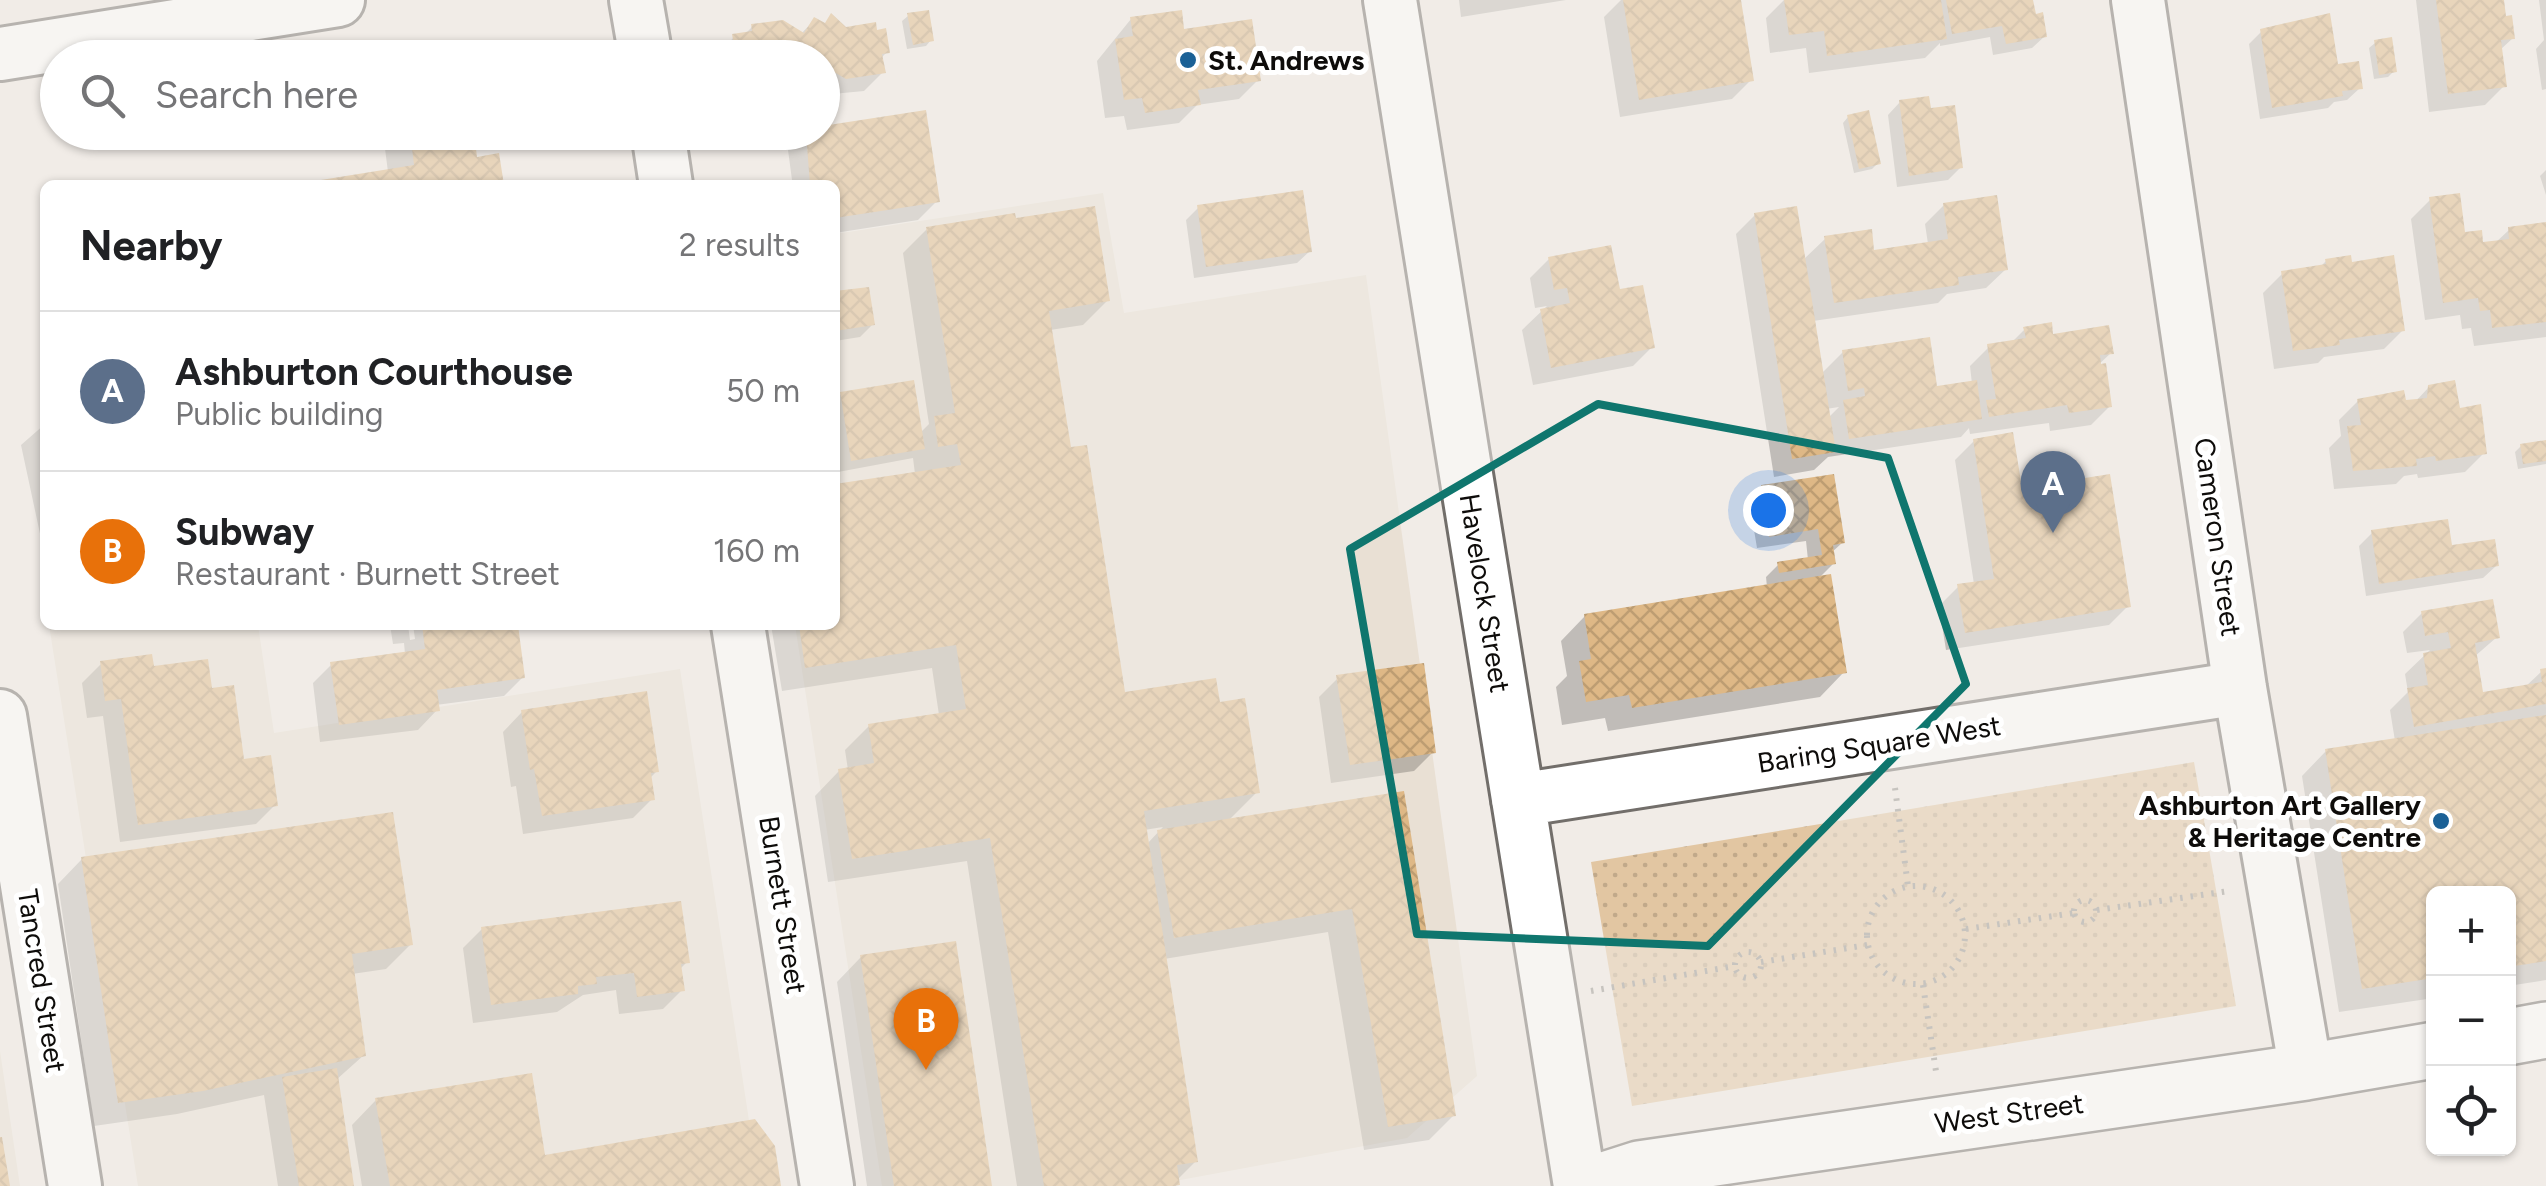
<!DOCTYPE html>
<html lang="en">
<head>
<meta charset="utf-8">
<style>
	body { margin:0; font-family:Figtree,sans-serif; background:#f6f6f6; color:#202124 }
	.controls { position:absolute; right:30px; bottom:30px; display:grid; overflow:hidden; border-radius:15px; box-shadow:0 2px 8px #0004 }
	.controls button { width:90px; height:90px; display:grid; place-items:center; padding:0; border:0; border-bottom:2px solid #e0e0e0; background:#fff; color:#202124; font:50px sans-serif }
	.you { position:absolute; left:1768px; top:510px; width:35px; height:35px; margin:-25px; border:8px solid #fff; border-radius:50%; background:#1a73e8; box-shadow:0 0 0 15px #1a73e833 }
	.badge { display:grid; place-items:center; width:65px; height:65px; border-radius:50%; background:#db2777; color:#fff; font-size:32px; font-weight:700 }
	.pin { position:absolute; translate:-50% -82px; filter:drop-shadow(0 2px 5px #0008) }
	.pin::after { content:''; position:absolute; top:52px; width:35px; height:30px; background:inherit; clip-path:polygon(0 0,100% 0,50% 100%) }
	.list { margin:0; padding:0; list-style:none }
	h2 { display:flex; justify-content:space-between; align-items:center; height:130px; margin:0; padding:0 40px; font-size:42px }
	h2 small { font-size:32px; font-weight:400; color:#757577 }
	.list li { display:grid; grid-template-columns:65px 1fr auto; gap:30px; align-items:center; box-sizing:border-box; height:160px; padding:0 40px; border-top:2px solid #e0e0e0 }
	.list b { display:block; font-size:38px; white-space:nowrap }
	.list p { margin:0; font-size:32px; white-space:nowrap; color:#757577 }
	.list em { font-size:32px; font-style:normal; color:#757577 }
	.icon { flex:none; width:55px; height:55px; fill:none; stroke:currentColor; stroke-width:2; stroke-linecap:round; stroke-linejoin:round }
	.map { position:relative; flex:none; width:2546px; height:1186px; overflow:hidden }
	.search { position:absolute; background:#fff; box-shadow:0 2px 8px #0004; left:40px; top:40px; width:800px; height:110px; display:flex; align-items:center; gap:25px; box-sizing:border-box; padding:0 35px; border-radius:55px; color:#757577; font-size:38px }
	.panel { position:absolute; background:#fff; box-shadow:0 2px 8px #0004; left:40px; top:180px; width:800px; height:450px; border-radius:15px }
	.map>svg:first-child { display:block }
	.built { fill:#e9e0d4 }
	.park { fill:url(#park-dots) }
	.shadow { fill:#0003; fill-rule:evenodd }
	.building { fill:url(#building-cross-hatch) }
	.lines { fill:none; stroke-linecap:round; stroke-linejoin:round }
	.minor-casing { stroke:#726e6a; stroke-width:58 }
	.highway-casing { stroke:#726e6a; stroke-width:60 }
	.path { stroke:#96928f; stroke-width:6; stroke-dasharray:2.5 8; stroke-linecap:butt }
	.minor { stroke:#fff; stroke-width:52 }
	.highway { stroke:#fff; stroke-width:55 }
	.marked { fill:none; stroke:#0f766e; stroke-width:8; stroke-linejoin:round }
	.poi-dot { fill:#1b6196; stroke:#fff; stroke-width:4 }
	.labels { text-anchor:middle; stroke-width:10; stroke-linejoin:round; paint-order:stroke }
	.poi-label { font-size:28px; font-weight:bold; fill:#0e0c0a; stroke:#fff; text-anchor:start }
	.street-label { font-size:28px; fill:#0e0c0a; stroke:#fff }
</style>
</head>
<body>
<div class="map">
<svg width="2546" height="1186" viewBox="0 0 2546 1186">
	<defs>
		<pattern id="park-dots" width="8" height="8" patternUnits="userSpaceOnUse" patternTransform="scale(2.5)"><rect width="8" height="8" fill="#e2c6a2"/><path d="M2 2h.1M6 6h.1" fill="none" stroke="#c1a98a" stroke-width="1.8" stroke-linecap="round"/></pattern>
		<pattern id="building-cross-hatch" width="8" height="8" patternUnits="userSpaceOnUse" patternTransform="scale(2.5)"><rect width="8" height="8" fill="#deb886"/><path d="M0 0l8 8M0 8l8-8" fill="none" stroke="#bd9d72"/></pattern>
	</defs>
	<rect width="100%" height="100%" fill="#f1ece7"/>
	<path class="built" d="M1103 193 1124 313 1366 275 1477 1076 1407 1138 1148 1186H882L795 625H835V234Z
		M49 625H258L274 733 680 669 759 1186H138Z
		M0 1051 20 1186H0Z"/>
	<path class="park" d="M2194 762 2236 1006 1632 1106 1591 862Z"/>
	<path class="shadow" d="M1459 0H1566L1461 17Z
		M1621 0H1738L1751 80 1732 99 1620 117 1604 17Z
		M1784 0H2031L2034 16 2045 36 2032 48 1993 55 1990 37 1940 46V43L1925 58 1809 73 1806 48 1770 53 1766 18Z
		M2416 0H2502L2504 18 2513 38 2500 50 2504 86 2485 105 2429 112Z
		M2539 0H2546V89L2542 90 2536 49 2544 40Z
		M908 16 931 40 926 46 907 49 902 21Z
		M1131 19 1182 32 1258 80 1239 99 1197 105 1179 123 1127 130 1124 116 1105 118 1097 61Z
		M814 20 845 29 887 52 881 58 883 72 864 91 822 95V58H715L734 37 744 35 752 27 801 34Z
		M2262 31 2336 67 2360 88 2347 100 2334 102 2328 108 2260 119 2249 44Z
		M2375 43 2394 71 2388 77 2374 79 2369 48Z
		M1900 102 1961 167 1948 180 1897 187 1888 115Z
		M1848 117 1878 163 1872 169 1854 173 1843 123Z
		M392 132H471L475 159 502 185H292L388 172 384 141Z
		M806 132H822L937 201 918 220 835 233V185H788L792 180 788 150Z
		M2546 170V195L2540 176Z
		M2430 200 2463 235 2481 245 2495 243 2509 230 2546 224V337L2474 346 2471 328 2462 329 2460 315 2425 320 2411 219Z
		M1944 205 2006 269 1986 288 1947 294 1938 303 1813 321 1821 374 1843 352 1935 389 1972 384 1970 366 1989 347 2011 343 2025 329 2111 353 2097 366 2110 406 2091 425 2050 431 2049 423 1970 434 1969 428 1961 437 1828 457 1814 470 1774 477 1736 234 1755 215 1803 260 1826 238 1872 252 1928 244 1925 224ZM1839 407 1828 418 1826 409Z
		M1198 208 1310 251 1297 263 1194 278 1186 220Z
		M927 229 1107 301 1083 325 1050 330 1068 450 1123 695 1218 704 1257 792 1228 821 1401 793 1454 1115 1429 1140 1364 1150 1328 932 1164 959 1196 1161 1177 1180 1176 1186H1017L967 861 828 882 815 796 839 771 848 770 845 750 869 726 939 715 932 668 782 691 771 625H835V487L915 474 913 458 838 472 835 400 841 394 920 433 929 424 903 253ZM1163 827 1147 844 1144 830Z
		M1549 259 1618 292 1652 347 1633 366 1533 385 1522 330 1547 306 1535 308 1530 278Z
		M2326 261 2350 265 2403 330 2384 349 2324 357 2318 363 2274 369 2263 293 2282 274 2319 268Z
		M835 294 872 325 860 337 835 341Z
		M2429 387 2458 411 2484 453 2465 472 2418 478 2417 474 2404 476 2396 484 2334 489 2329 448 2341 436 2339 420 2358 401 2415 402Z
		M45 424V557L21 445Z
		M1974 441 2128 606 2109 625 1946 650 1939 606 1958 587 1974 584 1955 460Z
		M2546 442V464L2518 469 2515 452 2521 446Z
		M1762 487 1842 543 1831 553 1833 564 1818 579 1844 672 1820 697 1608 731 1605 718 1562 725 1556 687 1567 676 1561 641 1585 616 1767 587 1766 577 1778 565 1808 560 1806 541 1757 548 1749 500Z
		M2372 533 2450 548 2496 566 2483 578 2366 596 2359 546Z
		M2422 613 2497 637 2474 657 2481 695 2525 687 2541 672 2546 671V980L2508 986V894H2434V998L2339 1012 2302 776 2326 751 2395 741 2390 710 2408 692 2405 674 2430 650 2407 653 2403 632Z
		M390 625H408L410 640 415 639 413 625H516L523 677 504 696 436 705 437 710 418 730 320 742 313 683 332 664 405 654 404 643 393 644Z
		M101 664 152 669 210 691 242 762 275 805 256 824 120 842 103 716 87 718 82 683Z
		M1338 678 1433 752 1414 771 1331 783 1319 697Z
		M522 712 656 772 649 779 652 799 633 818 523 834 516 786 511 787 503 732Z
		M82 859 410 945 386 969 352 974 364 1055 336 1080 352 1186H278L264 1095 177 1114 94 1126 58 884Z
		M482 929 687 962 679 970 682 990 663 1009 619 1014 616 990 583 995 557 1012 473 1023 463 948Z
		M861 957 989 1186H867L837 982Z
		M376 1100 543 1158 779 1186H362L352 1125Z"/>
	<path class="building" d="M1623 0H1741L1754 81 1639 100Z
		M1784 0H1941L1947 39 1827 56 1824 31 1789 35Z
		M1946 0H2033L2036 14 2043 12 2047 37 2006 44 2002 26 1952 34Z
		M2436 0H2504L2506 16 2512 15 2515 39 2501 40 2507 87 2448 94Z
		M929 10 934 41 913 45 907 13Z
		M1182 10 1184 29 1252 19 1261 81 1198 90 1201 105 1145 113 1142 98 1124 100 1115 39 1133 36 1130 17Z
		M831 13 846 27 876 22 877 30 886 28 890 53 882 54 886 73 846 79 822 65V58H736L732 34 752 31 751 24 783 20 804 33 814 17 825 23Z
		M2330 13 2338 64 2359 61 2363 89 2342 91 2343 96 2272 108 2260 29Z
		M2392 37 2397 72 2379 75 2374 40Z
		M1929 96 1931 108 1955 105 1963 168 1909 176 1899 100Z
		M926 110 940 202 835 218V185H810L806 132H822V126Z
		M1869 110 1881 164 1859 169 1847 115Z
		M410 132H474L477 157 499 153 504 185H290L414 165Z
		M1303 190 1312 252 1206 267 1197 205Z
		M2460 193 2465 232 2482 230 2483 242 2509 239 2508 227 2546 222V322L2492 328 2490 310 2480 311 2478 298 2443 303 2429 197Z
		M1997 195 2008 270 1958 277 1959 285 1834 303 1824 236 1872 229 1874 250 1948 239 1943 203Z
		M1095 206 1110 301 1049 311 1071 447 1087 445 1125 692 1216 678 1220 702 1245 698 1260 793 1144 811 1198 1162 1177 1165 1180 1185 1174 1186H1044L990 838 852 859 838 769 874 763 868 724 966 709 956 645 805 668 799 625H835V484L961 465 957 444 938 447 934 416 955 413 926 227 1015 213 1016 218Z
		M1797 206 1836 452 1792 459 1754 213Z
		M1611 245 1620 289 1643 285 1655 348 1551 368 1540 309 1570 303 1567 288 1554 290 1548 257Z
		M2351 255 2352 262 2394 255 2405 331 2339 340 2340 345 2293 351 2281 271 2326 264 2325 259Z
		M869 287 875 325 835 331V291Z
		M2052 322 2053 334 2109 325 2114 354 2100 355 2101 364 2106 363 2112 407 2069 413 2067 405 1989 417 1986 400 1996 399 1987 344 2026 338 2023 327Z
		M1930 337 1937 386 1977 380 1982 419 1849 439 1843 400 1865 396 1864 388 1848 391 1842 350Z
		M914 380 925 449 851 461 840 392Z
		M2455 380 2460 408 2481 404 2487 454 2436 461 2435 456 2416 459 2417 466 2353 471 2347 426 2361 425 2357 399 2404 390 2406 400 2427 398 2428 385Z
		M2013 432 2022 488 2110 474 2131 607 1965 633 1957 584 1994 579 1973 439Z
		M2546 440V461L2523 464 2520 444Z
		M1834 474 1845 543 1833 545 1836 564 1779 573 1777 562 1822 555 1818 529 1769 537 1761 485Z
		M2448 519 2452 545 2495 539 2499 566 2379 584 2371 530Z
		M1831 574 1847 673 1632 708 1629 695 1586 702 1579 661 1591 659 1584 614Z
		M2493 599 2500 638 2475 643 2483 692 2542 682 2540 669 2546 668V704L2414 727 2407 688 2428 685 2423 653 2451 648 2448 632 2425 636 2421 611Z
		M422 625H518L525 678 437 690 440 711 339 725 330 662 425 649Z
		M152 654 154 666 208 659 212 688 234 685 244 759 271 755 278 806 138 825 121 699 105 701 100 661Z
		M1424 663 1436 753 1350 765 1336 675Z
		M647 691 659 772 651 773 655 800 542 816 534 769 530 770 521 710Z
		M2546 715V961L2508 967V894H2434V978L2362 989 2325 749Z
		M1404 791 1456 1116 1388 1127 1352 909 1174 938 1157 830Z
		M393 812 413 945 352 954 366 1056 203 1091 118 1103 81 857Z
		M681 901 690 963 681 964 685 991 637 997 634 973 596 977 597 984 578 986V994L491 1005 481 927Z
		M956 941 992 1186H894L860 955Z
		M337 1068 354 1186H299L282 1077Z
		M532 1073 545 1155 755 1119 775 1146 781 1186H390L375 1098Z
		M0 1137H2L10 1186H0Z"/>
	<g class="lines">
		<g class="minor-casing">
			<path id="minor" d="M636 0 646 58
				M1390 0 1580 1186
				M2138 0 2240 688 2306 1072
				M0 54 338 0
				M658 132 666 185
				M738 625 827 1186
				M0 716 75 1186
				M1518 800 2240 688"/>
		</g>
		<g class="highway-casing">
			<path id="highway" d="M2508 1037 2546 1030
				M1586 1186 1639 1169 2306 1072 2434 1050"/>
		</g>
		<path class="path" d="M1895 788 1908 886
			M1867 935a49 49 0 1 1 98 0a49 49 0 1 1-98 0Z
			M2074 911a11 11 0 1 1 22 0a11 11 0 1 1-22 0Z
			M2097 910 2229 891
			M1966 929 2074 913
			M1735 965a13 13 0 1 1 26 0a13 13 0 1 1-26 0Z
			M1761 962 1867 945
			M1923 985 1937 1078
			M1591 991 1735 966"/>
		<use href="#minor" class="minor"/>
		<use href="#highway" class="highway"/>
	</g>
	<path d="M0 0H2546V1186H0ZM1598 404 1888 458 1966 684 1708 946 1417 934 1350 549Z" fill="#f1ece7" fill-opacity=".55" fill-rule="evenodd"/>
	<path class="marked" d="M1598 404 1888 458 1966 684 1708 946 1417 934 1350 549Z"/>
	<g class="poi-dot">
		<circle cx="1188" cy="60" r="10"/>
		<circle cx="2441" cy="821" r="10"/>
	</g>
	<g class="labels">
		<g class="poi-label">
			<text x="1208" y="70">St. Andrews</text>
			<text x="2421" y="815" text-anchor="end">Ashburton Art Gallery<tspan x="2421" dy="32">&amp; Heritage Centre</tspan></text>
		</g>
		<g class="street-label">
			<text transform="translate(2218 537) rotate(82)" y="10">Cameron Street</text>
			<text transform="translate(1485 593) rotate(81)" y="10">Havelock Street</text>
			<text transform="translate(1879 744) rotate(-9)" y="10">Baring Square West</text>
			<text transform="translate(783 905) rotate(81)" y="10">Burnett Street</text>
			<text transform="translate(42 981) rotate(81)" y="10">Tancred Street</text>
			<text transform="translate(2009 1113) rotate(-8)" y="10">West Street</text>
		</g>
	</g>
</svg>
<div class="controls">
<button>+</button>
<button>−</button>
<button><svg class="icon" aria-label="locate" viewBox="0 0 24 24"><circle cx="12" cy="12" r="6"/><path d="M12 2v4M12 18v4M2 12h4M18 12h4"/></svg></button>
</div>
<div class="you"></div>
<div class="pin badge" style="left:2053px;top:533px;background:#5c6f8a">A</div>
<div class="pin badge" style="left:926px;top:1070px;background:#e8710a">B</div>
<div class="search"><svg class="icon" aria-label="search" viewBox="0 0 24 24"><circle cx="10" cy="10" r="6"/><path d="M15 15l6 6"/></svg>Search here</div>
<section class="panel">
<h2>Nearby<small>2 results</small></h2>
<ul class="list">
<li><span class="badge" style="background:#5c6f8a">A</span><div><b>Ashburton Courthouse</b><p>Public building</p></div><em>50 m</em></li>
<li><span class="badge" style="background:#e8710a">B</span><div><b>Subway</b><p>Restaurant · Burnett Street</p></div><em>160 m</em></li>
</ul>
</section>
</div>
</body>
</html>
